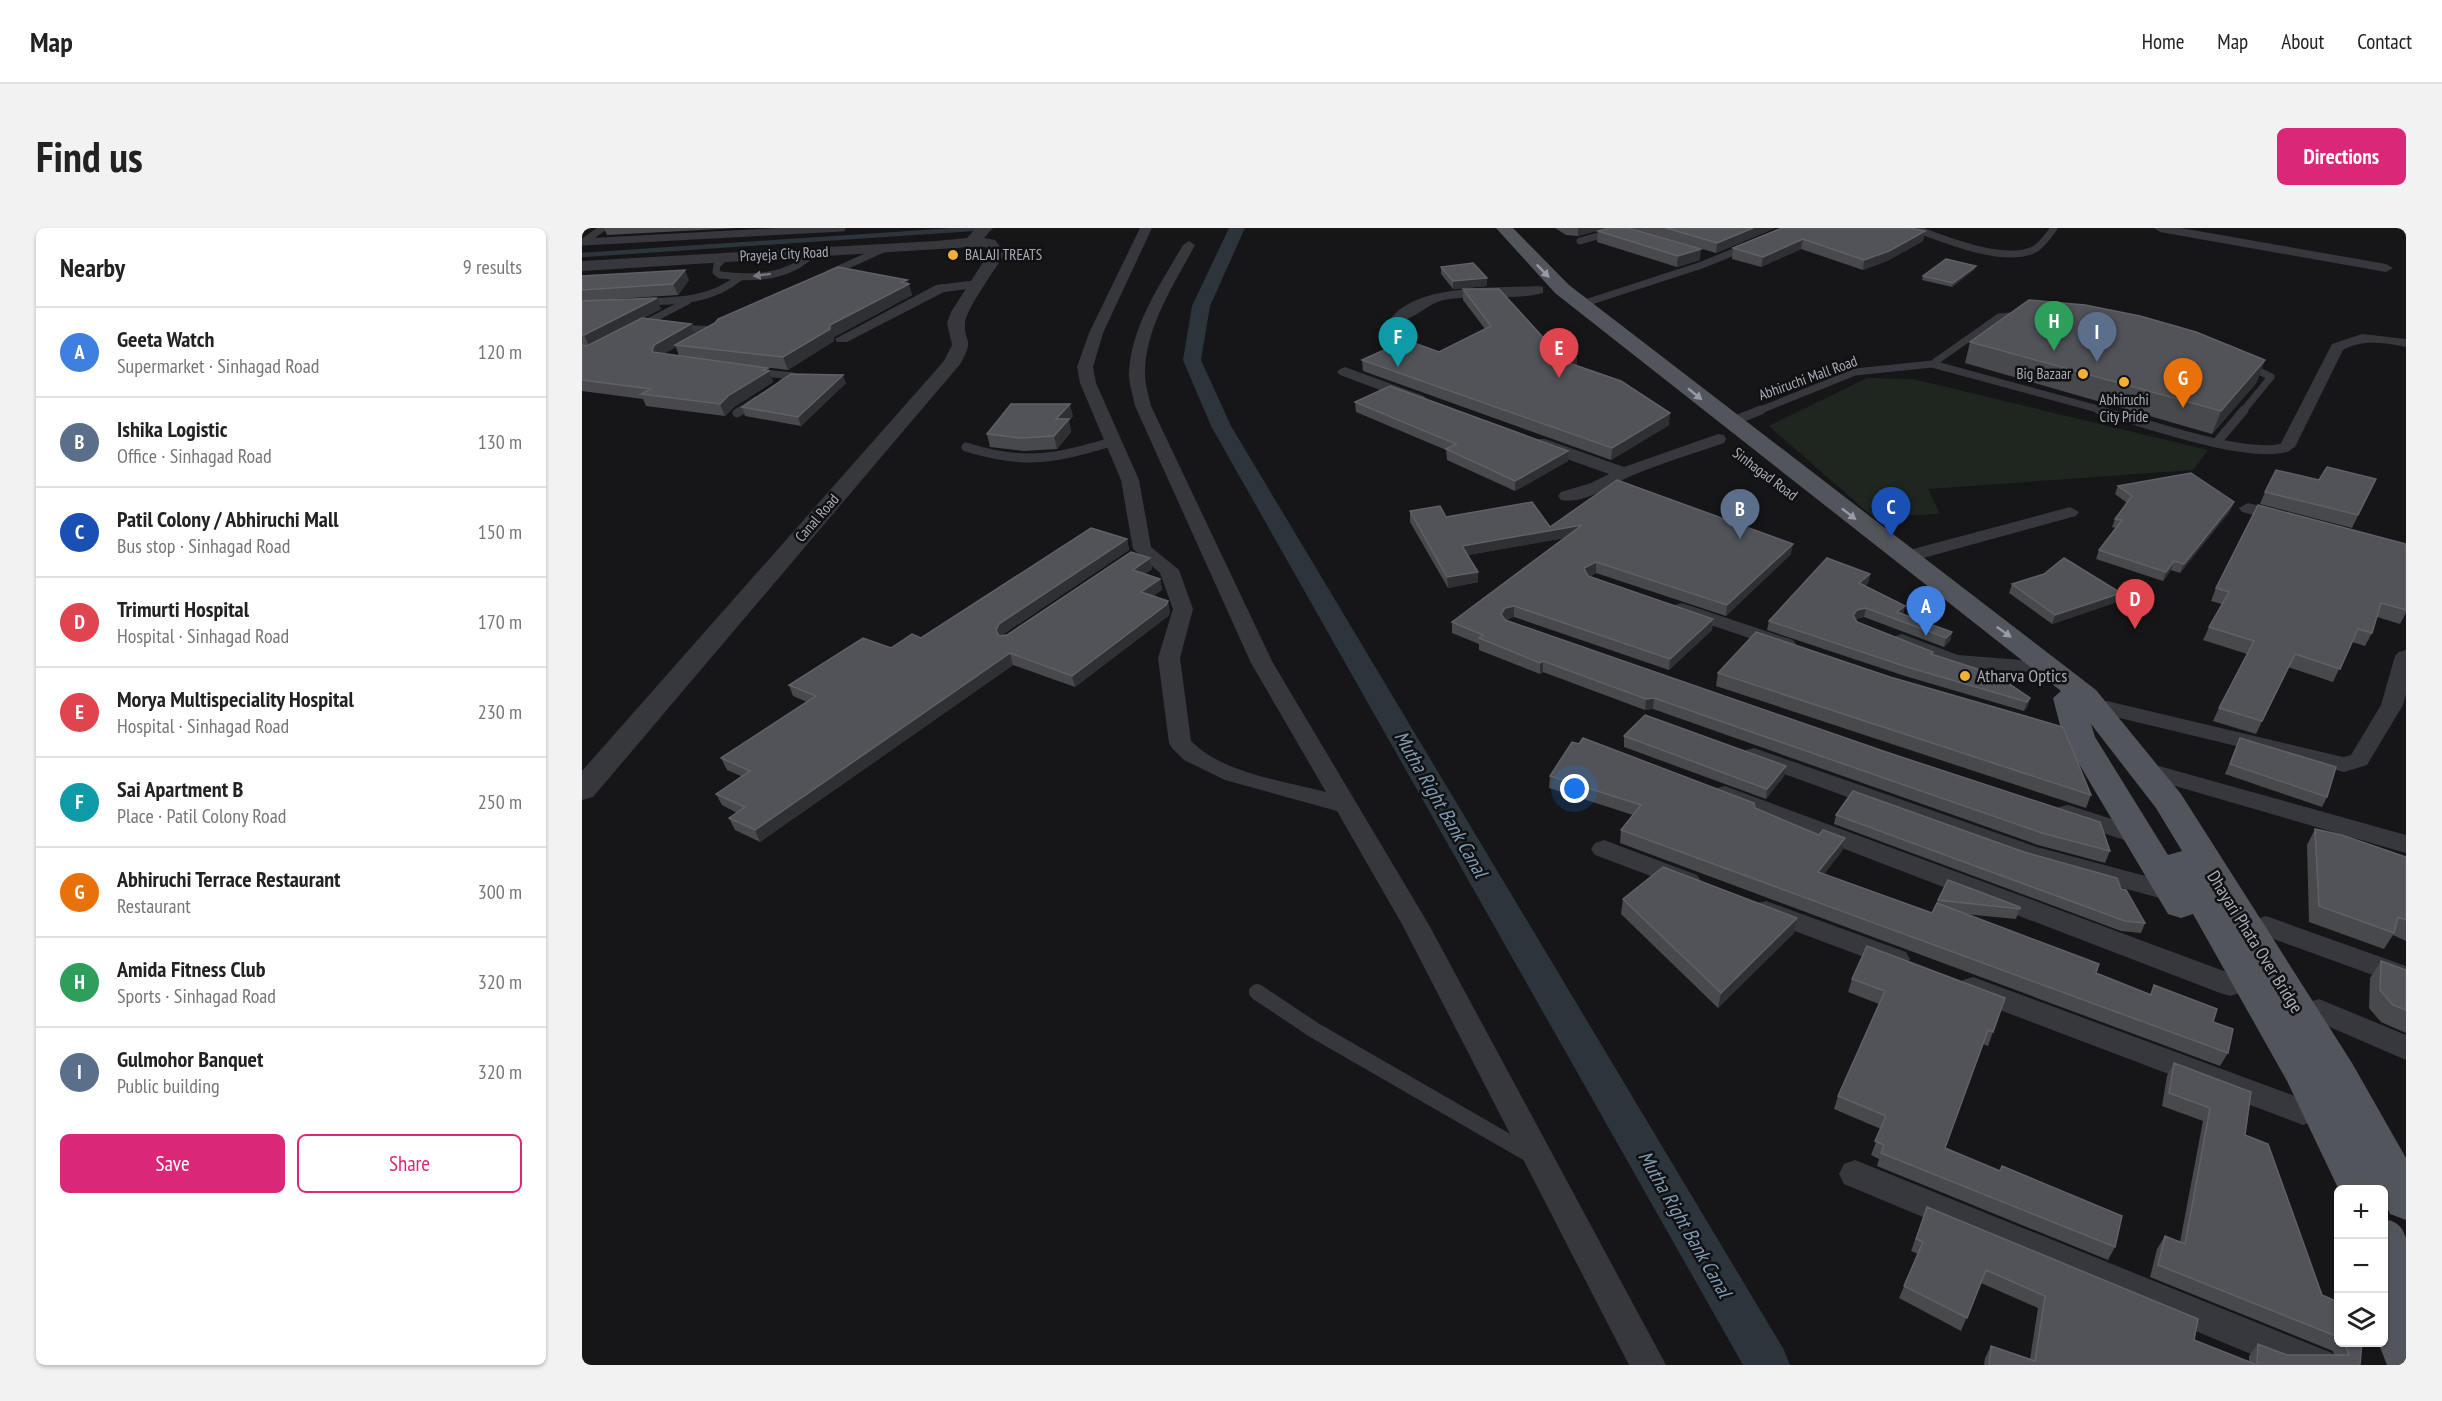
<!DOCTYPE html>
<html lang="en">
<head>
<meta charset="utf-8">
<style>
	body { margin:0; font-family:"PT Sans Narrow",sans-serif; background:#f2f2f2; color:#222 }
	.controls { position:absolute; right:18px; bottom:18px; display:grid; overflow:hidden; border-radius:9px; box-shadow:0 2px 4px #0004 }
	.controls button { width:54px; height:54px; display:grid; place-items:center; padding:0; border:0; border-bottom:2px solid #e0e0e0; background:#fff; color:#222; font:30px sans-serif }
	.you { position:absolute; left:993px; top:561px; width:21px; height:21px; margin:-15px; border:4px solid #fff; border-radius:50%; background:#1a73e8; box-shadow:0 0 0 9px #1a73e833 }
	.badge { display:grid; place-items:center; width:39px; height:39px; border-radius:50%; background:#db2777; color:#fff; font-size:20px; font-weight:700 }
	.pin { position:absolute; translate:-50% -50px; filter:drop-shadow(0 2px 3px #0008) }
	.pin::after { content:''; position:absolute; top:32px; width:21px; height:18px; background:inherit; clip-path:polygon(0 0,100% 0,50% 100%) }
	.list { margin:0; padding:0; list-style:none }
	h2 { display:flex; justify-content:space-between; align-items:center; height:78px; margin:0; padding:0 24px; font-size:26px }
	h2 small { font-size:20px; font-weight:400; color:#767676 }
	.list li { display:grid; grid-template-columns:39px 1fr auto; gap:18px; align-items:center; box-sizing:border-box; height:90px; padding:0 24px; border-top:2px solid #e0e0e0 }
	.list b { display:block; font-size:22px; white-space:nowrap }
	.list p { margin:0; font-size:20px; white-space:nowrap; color:#767676 }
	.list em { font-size:20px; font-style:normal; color:#767676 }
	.actions { display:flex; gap:12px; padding:18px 24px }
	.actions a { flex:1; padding:14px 0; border:2px solid #db2777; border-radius:9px; text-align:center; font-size:21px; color:#db2777 }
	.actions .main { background:#db2777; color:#fff }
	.icon { flex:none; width:33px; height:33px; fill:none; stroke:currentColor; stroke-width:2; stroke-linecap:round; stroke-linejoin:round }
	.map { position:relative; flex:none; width:1824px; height:1137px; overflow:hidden; border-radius:9px }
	header { display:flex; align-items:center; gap:36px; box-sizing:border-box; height:84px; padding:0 30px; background:#fff; border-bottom:2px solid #e0e0e0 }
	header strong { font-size:28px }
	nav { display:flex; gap:33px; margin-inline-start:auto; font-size:21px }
	.intro { display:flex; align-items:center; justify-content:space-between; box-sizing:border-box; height:144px; padding:0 36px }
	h1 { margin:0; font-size:42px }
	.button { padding:15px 27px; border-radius:9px; background:#db2777; color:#fff; font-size:21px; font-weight:700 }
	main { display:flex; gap:36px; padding:0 36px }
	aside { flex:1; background:#fff; border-radius:9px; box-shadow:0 2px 4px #0004 }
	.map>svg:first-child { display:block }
	.green { fill:#1e261f }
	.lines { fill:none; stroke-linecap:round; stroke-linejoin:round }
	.stream { stroke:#2c353c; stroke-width:4.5 }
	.canal { fill:#2c353c; fill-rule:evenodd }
	.service-far2 { stroke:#37383d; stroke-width:7 }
	.service-far1 { stroke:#37383d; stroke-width:9 }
	.service { stroke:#37383d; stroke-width:16 }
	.minor { fill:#37383d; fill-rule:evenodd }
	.tertiary { fill:#37383d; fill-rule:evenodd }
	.primary { fill:#53555c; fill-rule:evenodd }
	.primary-bridge { stroke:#53555c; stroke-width:43 }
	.wall { fill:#47494d; fill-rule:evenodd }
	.shaded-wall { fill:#2f3033 }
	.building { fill:#525359; stroke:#5f6168; stroke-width:1.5 }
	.oneway { fill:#979ba6 }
	.oneway2 { fill:#757881 }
	.poi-dot { fill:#f2b134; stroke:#111113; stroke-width:2 }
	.labels { text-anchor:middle; stroke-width:5; stroke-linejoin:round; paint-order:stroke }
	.far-street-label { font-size:15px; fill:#a8adb8; stroke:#111113 }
	.far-poi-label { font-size:15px; fill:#a8adb8; stroke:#111113; text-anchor:start }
	.poi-label { font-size:18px; fill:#a8adb8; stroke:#111113; text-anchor:start }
	.street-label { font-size:18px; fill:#a8adb8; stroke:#111113 }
	.water-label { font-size:20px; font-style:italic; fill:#7f9bb3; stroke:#111113 }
</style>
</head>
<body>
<header>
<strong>Map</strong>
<nav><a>Home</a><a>Map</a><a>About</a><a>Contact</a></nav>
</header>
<div class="intro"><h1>Find us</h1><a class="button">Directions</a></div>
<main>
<aside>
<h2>Nearby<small>9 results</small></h2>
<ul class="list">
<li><span class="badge" style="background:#3f7fe0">A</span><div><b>Geeta Watch</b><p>Supermarket · Sinhagad Road</p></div><em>120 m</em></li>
<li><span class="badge" style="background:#5c6f8a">B</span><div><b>Ishika Logistic</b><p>Office · Sinhagad Road</p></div><em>130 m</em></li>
<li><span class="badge" style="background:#1a4fb4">C</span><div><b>Patil Colony / Abhiruchi Mall</b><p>Bus stop · Sinhagad Road</p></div><em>150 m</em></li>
<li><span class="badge" style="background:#e0444e">D</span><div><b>Trimurti Hospital</b><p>Hospital · Sinhagad Road</p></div><em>170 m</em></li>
<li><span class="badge" style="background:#e0444e">E</span><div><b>Morya Multispeciality Hospital</b><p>Hospital · Sinhagad Road</p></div><em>230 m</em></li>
<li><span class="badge" style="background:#0f9aa8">F</span><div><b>Sai Apartment B</b><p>Place · Patil Colony Road</p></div><em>250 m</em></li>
<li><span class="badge" style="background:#e8710a">G</span><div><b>Abhiruchi Terrace Restaurant</b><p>Restaurant</p></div><em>300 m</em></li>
<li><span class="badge" style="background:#2e9e5b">H</span><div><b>Amida Fitness Club</b><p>Sports · Sinhagad Road</p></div><em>320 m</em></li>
<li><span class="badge" style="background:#5c6f8a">I</span><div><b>Gulmohor Banquet</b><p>Public building</p></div><em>320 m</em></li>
</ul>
<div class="actions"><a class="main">Save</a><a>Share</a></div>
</aside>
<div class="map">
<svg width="1824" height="1137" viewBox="0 0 1824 1137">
	<rect width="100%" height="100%" fill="#161618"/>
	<path class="green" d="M1285 150 1331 151 1626 222 1611 242 1346 261 1358 286 1291 289 1187 198Z"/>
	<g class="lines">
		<path class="stream" d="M0 27 404 0"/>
		<path class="canal" d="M647 0H663L628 78 619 132 649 198 1202 1122 1208 1137H1161L629 198 601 132 610 78Z"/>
		<path class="service-far2" d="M21 0 1 14 260 0
			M1332 0C1361 11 1424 37 1453 21 1461 16 1467 7 1472 0
			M998 13 1030 4
			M142 30 135 37 134 44 138 47C172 51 207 50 232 24
			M246 46 301 21
			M60 74C95 73 130 73 158 49
			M1000 76 1120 37 1166 18
			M58 98 106 73
			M96 100 135 102
			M1350 136 1417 89 1439 87
			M174 144 211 148 201 154
			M158 183 174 172
			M1176 183 1273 144 1350 136 1523 183
			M1661 183 1689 149 1665 137"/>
		<path class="service-far1" d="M1517 182C1560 194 1666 232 1705 219
			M155 185 160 182
			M1149 194 1179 182
			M1635 214 1662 182
			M384 219C444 238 474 230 533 213"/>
		<path class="service" d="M675 764 732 802 947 926"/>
		<path class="minor" d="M558 0H570L521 105 511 139 514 155 557 252 569 319 597 342 611 381 598 430 609 513C642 546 700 552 744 564L669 435 553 178C551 167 547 157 547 146 549 98 578 57 601 17L607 13 613 17C592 57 563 99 563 146 563 157 567 168 569 178L691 435 847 697 1084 1137H1047L821 698 755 583 643 552 602 532 590 520 587 515 576 430 591 381 578 345 551 321 539 252 498 155 495 139 507 105Z
			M1572 0H1599L1804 36 1811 40 1804 44 1578 4Z
			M396 52 403 56 401 59 362 64 265 114H255L253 111 354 57Z
			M956 58 961 59V65C929 73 894 66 862 72 845 75 827 97 811 93L809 90C838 55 914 61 956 58Z
			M1780 106 1824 111V119C1802 115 1782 111 1761 122L1713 219 1705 224 1699 223 1697 219 1750 116Z
			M763 139 842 168 844 171 842 174H830L758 147 755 144 758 141Z
			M1136 206 1142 207 1144 211 1142 215C1111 226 1079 235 1049 248 1029 257 1001 277 979 272L976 268 979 264 1009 255 1027 246 951 219 949 215 951 211H963L1042 239Z
			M1666 275 1710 286 1713 290 1704 295 1660 284 1657 280Z
			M1488 279 1497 284 1494 288 1323 335 1313 329 1316 325Z
			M1100 375 1211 412 1214 416 1211 420H1197L1093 385 1090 381 1093 377Z
			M1320 406 1376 427 1440 432 1448 433 1451 438 1448 443 1440 444 1371 438 1313 416 1310 412 1313 408Z
			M1824 422V466L1821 477 1785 537 1762 544 1517 485 1514 480 1517 475 1525 473 1761 529 1769 527 1799 477 1813 428 1817 424Z
			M1172 520 1455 619 1601 658 1605 665 1601 672 1592 674 1439 632 1164 532 1160 527 1164 522Z
			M1577 538 1824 607V625L1569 551 1565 546 1569 541Z
			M1143 558 1658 749 1662 757 1658 765 1648 768 1638 765 1135 572 1131 566 1135 560Z
			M1486 577 1567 603 1570 609 1567 615 1558 617 1477 591 1474 585 1477 579Z
			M1022 612 1115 647 1119 653 1115 659 1106 662 1013 627 1009 621 1013 615Z
			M1184 673 1324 724 1328 731 1324 738 1314 741 1175 689 1171 682 1175 675Z
			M1684 688 1824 738V759L1675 705 1671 698 1675 691Z
			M1391 749 1732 875 1736 884 1732 893 1721 897 1381 768 1377 760 1381 752Z
			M1737 771 1824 807V832L1727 790 1723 782 1727 774Z
			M1273 932 1750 1125 1755 1137H1695L1262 956 1257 946 1262 936Z"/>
		<path class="tertiary" d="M394 0H411L402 10 413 12 423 25C415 39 384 81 383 95 382 117 393 108 379 135L11 569 0 572V543L362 133 370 117 365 95 369 84 407 25 403 19H390L0 43V33L354 13 385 10Z"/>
		<path class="primary" d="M914 0H931L987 57 1514 462 1599 566 1770 835 1824 930V992L1808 986 1802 973V962H1757L1705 853 1611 686 1599 690 1586 686 1481 509 1471 470 1479 463 973 65ZM1509 496 1574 580 1600 623 1586 627 1513 509Z
			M1802 1040 1819 1046 1824 1059V1137H1805L1796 1114H1802Z"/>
		<path class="primary-bridge" d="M1802 1013 1824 1064"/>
	</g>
	<path class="wall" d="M22 0H156L25 7Z
		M973 0H1025L996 8 984 7Z
		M1050 0H1193L1134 25Z
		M1200 0 1343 3 1341 13 1305 33 1281 42 1219 21 1179 39 1150 31 1151 20Z
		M1016 3 1118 32 1095 39 1015 14Z
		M859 39 905 58 871 61 859 46Z
		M1393 41 1370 59 1340 52 1341 48Z
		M0 48 107 52 96 67 32 71 79 81 61 90 109 96 113 106 325 52 330 67 252 109V113L206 142 174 138 186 140 191 154 152 179 143 188 64 178 61 171 0 163ZM94 119 97 128 81 126Z
		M881 61 968 117 995 126 994 138 1087 197 1029 232 781 143 780 132 857 124 903 101 881 72Z
		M1388 114 1675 154 1630 206 1383 135Z
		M264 155 219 198 163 188 160 179Z
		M773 174 986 223V233L933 263 865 232 864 222 774 184Z
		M491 188 487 193 489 204 475 221 442 223 408 219 405 206Z
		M1794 251 1770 300 1678 276 1683 264 1737 252Z
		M1536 258 1652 274 1648 283 1598 345 1589 342 1581 353 1514 331 1517 322 1534 300 1530 299 1533 291 1545 275 1533 266Z
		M828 283 864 289 968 299 1209 326 1144 388 1014 345 1007 349 1131 391 1130 402 1087 442 932 389 923 392 1528 623 1523 635 1456 617 1071 481 1063 482 961 444 958 446 897 422V416L870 405V394L982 310 886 327 896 354 866 360 828 294Z
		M545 311 547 322 420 407H425L568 330 570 341 563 346 578 351 580 362 571 368 588 384 586 388 493 459 431 437 178 614 153 602 147 590 155 585 140 577 134 566 159 548 145 542 139 530 225 474 211 468 207 457 339 410Z
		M1824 316V385L1818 396 1795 389 1790 405 1783 418 1770 414 1751 454 1706 439 1674 506 1631 493 1637 480 1665 426 1621 412 1627 399 1640 376 1629 373 1634 360Z
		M1288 346 1286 355 1283 358 1323 378 1321 386 1370 404 1368 413 1362 419 1282 389 1273 391 1275 394 1351 424V426L1448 470 1445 479 1442 483 1323 448 1185 402 1187 393Z
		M1430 356 1539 365 1535 374 1470 396 1427 365Z
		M1136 445 1509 567 1504 580 1134 458Z
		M1042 508 1204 538 1202 548 1184 571 1042 519Z
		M1658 510 1745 569 1740 579 1643 546Z
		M968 548 1173 580 1237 607 1263 610 1260 623 1242 646 1350 685 1356 672 1438 679 1434 691 1382 686 1514 745 1568 766 1572 757 1631 794 1646 825 1638 838 1038 615 1039 602 1051 587 967 560Z
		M1254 587 1539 661 1563 695 1559 705 1539 703 1252 596Z
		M1733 601 1824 629V713L1811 707 1802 721 1727 694 1725 617Z
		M1041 671 1215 690 1212 705 1136 780 1039 686Z
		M1799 733 1824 742V805L1799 794 1787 780 1788 750Z
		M1270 751 1423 770 1406 818 1401 816 1363 920 1417 943 1420 938 1533 1019 1526 1032 1295 938 1297 931 1289 927 1299 901 1252 881 1256 868 1297 776 1266 764Z
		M1592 835 1663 907 1740 1067 1756 1074V1114H1780L1778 1137H1402L1403 1130 1409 1118 1448 1131 1456 1080 1399 1055 1379 1103 1317 1070 1336 1026 1329 1023 1345 979 1612 1112 1667 1133V1128L1676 1116 1705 1127H1752L1751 1123 1568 1049 1575 1021 1583 1008 1598 1014 1621 893 1580 878 1585 848Z"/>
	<path class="shaded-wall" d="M996 0H1025L996 8Z
		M1171 0H1193L1134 25 1135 15Z
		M1343 3 1341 13 1305 33 1281 42 1282 32Z
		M1221 11 1219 21 1179 39 1181 29Z
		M1119 21 1118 32 1095 39 1096 28Z
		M1394 38 1393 41 1370 59 1371 55Z
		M103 42 107 52 96 67 91 56Z
		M905 50V58L871 61V53Z
		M325 52 326 56H327L330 67 252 109V113L206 142 201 129 248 97Z
		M75 70 79 81 7 118 2 107Z
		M109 96 114 108 93 117 94 119 77 128 70 124 72 117Z
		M995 126V138L981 145V133Z
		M1683 132 1675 154 1630 206 1639 183Z
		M186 140 191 154 152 179 143 188 138 176 147 167Z
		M261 147 264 155 219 198 216 189Z
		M488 176 491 188 487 193 489 204 475 221 472 208 474 191Z
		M1088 185 1087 197 1029 232 1030 220Z
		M986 223V233L933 263V253Z
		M1652 274 1648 283 1598 345 1602 336Z
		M1000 297V307L880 328V318Z
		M545 311 547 322 420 407 417 413 414 402 417 396Z
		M1211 316 1209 326 1144 388 1145 377Z
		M568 330 570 341 553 353 551 342Z
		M1592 333 1589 342 1581 353 1584 344Z
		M1014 334V345L1002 351V340Z
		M896 344V354L866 360 865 349Z
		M1288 346 1286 355 1275 363 1277 355Z
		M578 351 580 362 562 375 559 364Z
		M1539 365 1535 374 1470 396 1473 387Z
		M586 373 588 384 586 388 493 459 490 448Z
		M932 378V389L923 391 919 397V386L923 380Z
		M1323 378 1320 387 1315 384Z
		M1284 380 1282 389 1273 391 1271 387 1275 382Z
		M1131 391 1130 402 1087 442 1088 431Z
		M1370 404 1368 413 1362 419 1364 410Z
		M428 425 431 437 178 614 173 602Z
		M961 433V444L958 446V435Z
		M1072 470 1071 481 1063 482 1064 471Z
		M1448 470 1445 479 1442 483 1445 474Z
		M1204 538 1202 548 1184 571 1185 561Z
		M1263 610 1260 623 1233 657 1236 644Z
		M1215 690 1212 705 1136 780 1139 765Z"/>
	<path class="building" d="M1027 0H1047L1119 21 1096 28 1016 3Z
		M1084 0H1171L1135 15Z
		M1200 0H1328L1343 3 1307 23 1282 32 1221 11 1181 29 1151 20Z
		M1364 31 1394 38 1371 55 1341 48Z
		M891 35 905 50 871 53 859 39Z
		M256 39 325 52 319 54 327 56 248 97V101L201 129 93 117 133 95 136 91Z
		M103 42 91 56 0 62V48Z
		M881 61H917L968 117 995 126 981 133 1039 153 1088 185 1030 220 780 132 824 112 857 124 909 98Z
		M75 70 2 107H0V73Z
		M1447 72 1503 77 1558 88 1614 104 1683 132 1639 183 1388 114Z
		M60 90 109 96 72 117 70 124 186 140 181 142 187 143 147 167 138 176 59 166 69 161 0 152V117L5 118Z
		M209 146 261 147 216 189 160 179Z
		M808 158 986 223 933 253 864 221 874 216 773 174Z
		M429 176H488L474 191H487L472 208 439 210 405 206Z
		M1745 239 1794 251 1776 287 1683 264 1694 242 1737 252Z
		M1609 245 1652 274 1602 336 1592 333 1584 344 1517 322 1540 292 1533 291 1550 268 1536 258Z
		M1035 252 1211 316 1145 377 1014 334 1002 340 1006 348 1131 391 1088 431 932 378 923 380 919 386 923 392 1307 525 1518 594 1528 623 1460 605 1072 470 1064 471 961 433 958 435 897 410 901 407 870 394 1000 297 880 318 896 344 865 349 828 283 858 278 864 289 950 274 968 299Z
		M1676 277 1824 316V382L1799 375 1790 405 1776 401 1758 441 1713 426 1680 493 1637 480 1672 413 1627 399 1647 364 1634 360Z
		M509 300 545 311 417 396 414 402 417 408 425 407 549 324 568 330 551 342 578 351 559 364 586 373 584 377 490 448 428 425 173 602 147 590 163 579 134 566 168 543 139 530 234 468 207 457 281 410 309 420 330 406 339 410Z
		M1245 330 1288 346 1277 355 1323 378 1315 384 1370 404 1364 410 1284 380 1275 382 1271 387 1275 394 1351 424 1349 426 1414 447 1448 470 1445 474 1325 439 1187 393Z
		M1482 330 1539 365 1473 387 1430 356 1462 346Z
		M1174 404 1308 449 1481 499 1509 567 1136 445Z
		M1063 487 1204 538 1185 561 1042 508Z
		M1001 510 1172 575 1173 580 1237 607 1241 602 1263 610 1236 644 1350 685 1355 675 1517 736 1514 745 1569 767 1572 757 1635 781 1631 794 1651 801 1646 825 1039 602 1059 577 968 548 990 514 997 516Z
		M1658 510 1754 539 1745 569 1648 536Z
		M1271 563 1442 624 1535 650 1539 661 1544 662 1563 695 1543 693 1254 587Z
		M1733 601 1760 607 1824 629V692L1816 689 1812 705 1737 678Z
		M1081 639 1215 690 1139 765 1041 671Z
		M1366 652 1438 679V681L1356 672Z
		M1285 718 1423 770 1411 804 1406 802 1363 920 1418 943 1420 938 1540 988 1533 1019 1299 925 1302 917 1293 913 1304 888 1256 868 1303 763 1270 751Z
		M1799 733 1824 742V782L1811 777 1798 762Z
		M1592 835 1669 864 1663 907 1686 916 1740 1067 1756 1074V1109L1576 1037 1583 1008 1603 1016 1628 880 1587 865Z
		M1345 979 1616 1091 1612 1112 1675 1137 1676 1116 1705 1127H1767L1762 1114H1780L1778 1137H1407L1409 1118 1453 1133 1463 1068 1404 1042 1385 1090 1322 1058 1341 1014 1334 1011Z"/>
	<defs><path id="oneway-solid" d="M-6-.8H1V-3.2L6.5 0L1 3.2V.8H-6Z" transform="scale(1.5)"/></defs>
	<g class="oneway">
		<use href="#oneway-solid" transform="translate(961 43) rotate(46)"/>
		<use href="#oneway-solid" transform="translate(1113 166) rotate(39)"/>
		<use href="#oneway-solid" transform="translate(1267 286) rotate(38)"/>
		<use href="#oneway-solid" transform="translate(1422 404) rotate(36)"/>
	</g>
	<use class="oneway2" href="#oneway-solid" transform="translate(180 47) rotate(173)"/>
	<g class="poi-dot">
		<circle cx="371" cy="27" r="6"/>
		<circle cx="1501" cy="146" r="6"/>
		<circle cx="1542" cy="154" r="6"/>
		<circle cx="1383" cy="448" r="6"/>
	</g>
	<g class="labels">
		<g class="far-street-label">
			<text transform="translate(202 26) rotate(-3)" y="5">Prayeja City Road</text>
			<text transform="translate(1226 150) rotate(-20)" y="5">Abhiruchi Mall Road</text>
			<text transform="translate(1183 246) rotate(37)" y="5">Sinhagad Road</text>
			<text transform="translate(235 290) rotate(-49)" y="5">Canal Road</text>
		</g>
		<g class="far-poi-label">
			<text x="383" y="32">BALAJI TREATS</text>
			<text x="1489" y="151" text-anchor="end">Big Bazaar</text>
			<text x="1542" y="177" text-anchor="middle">Abhiruchi<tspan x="1542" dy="17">City Pride</tspan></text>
		</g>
		<g class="poi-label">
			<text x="1395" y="454">Atharva Optics</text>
		</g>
		<g class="street-label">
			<text transform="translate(1673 714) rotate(58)" y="6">Dhayari Phata Over Bridge</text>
		</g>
		<g class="water-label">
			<text transform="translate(859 576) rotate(60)" y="7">Mutha Right Bank Canal</text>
			<text transform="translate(1103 996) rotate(60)" y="7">Mutha Right Bank Canal</text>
		</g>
	</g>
</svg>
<div class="controls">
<button>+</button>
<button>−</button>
<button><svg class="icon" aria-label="layers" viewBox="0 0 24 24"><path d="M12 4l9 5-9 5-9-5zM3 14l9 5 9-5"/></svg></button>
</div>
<div class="you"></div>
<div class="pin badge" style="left:1344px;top:408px;background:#3f7fe0">A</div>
<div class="pin badge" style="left:1158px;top:311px;background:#5c6f8a">B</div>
<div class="pin badge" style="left:1309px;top:309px;background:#1a4fb4">C</div>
<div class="pin badge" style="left:1553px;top:401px;background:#e0444e">D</div>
<div class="pin badge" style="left:977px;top:150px;background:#e0444e">E</div>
<div class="pin badge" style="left:816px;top:139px;background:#0f9aa8">F</div>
<div class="pin badge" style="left:1601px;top:180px;background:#e8710a">G</div>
<div class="pin badge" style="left:1472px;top:123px;background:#2e9e5b">H</div>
<div class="pin badge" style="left:1515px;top:134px;background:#5c6f8a">I</div>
</div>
</main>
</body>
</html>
